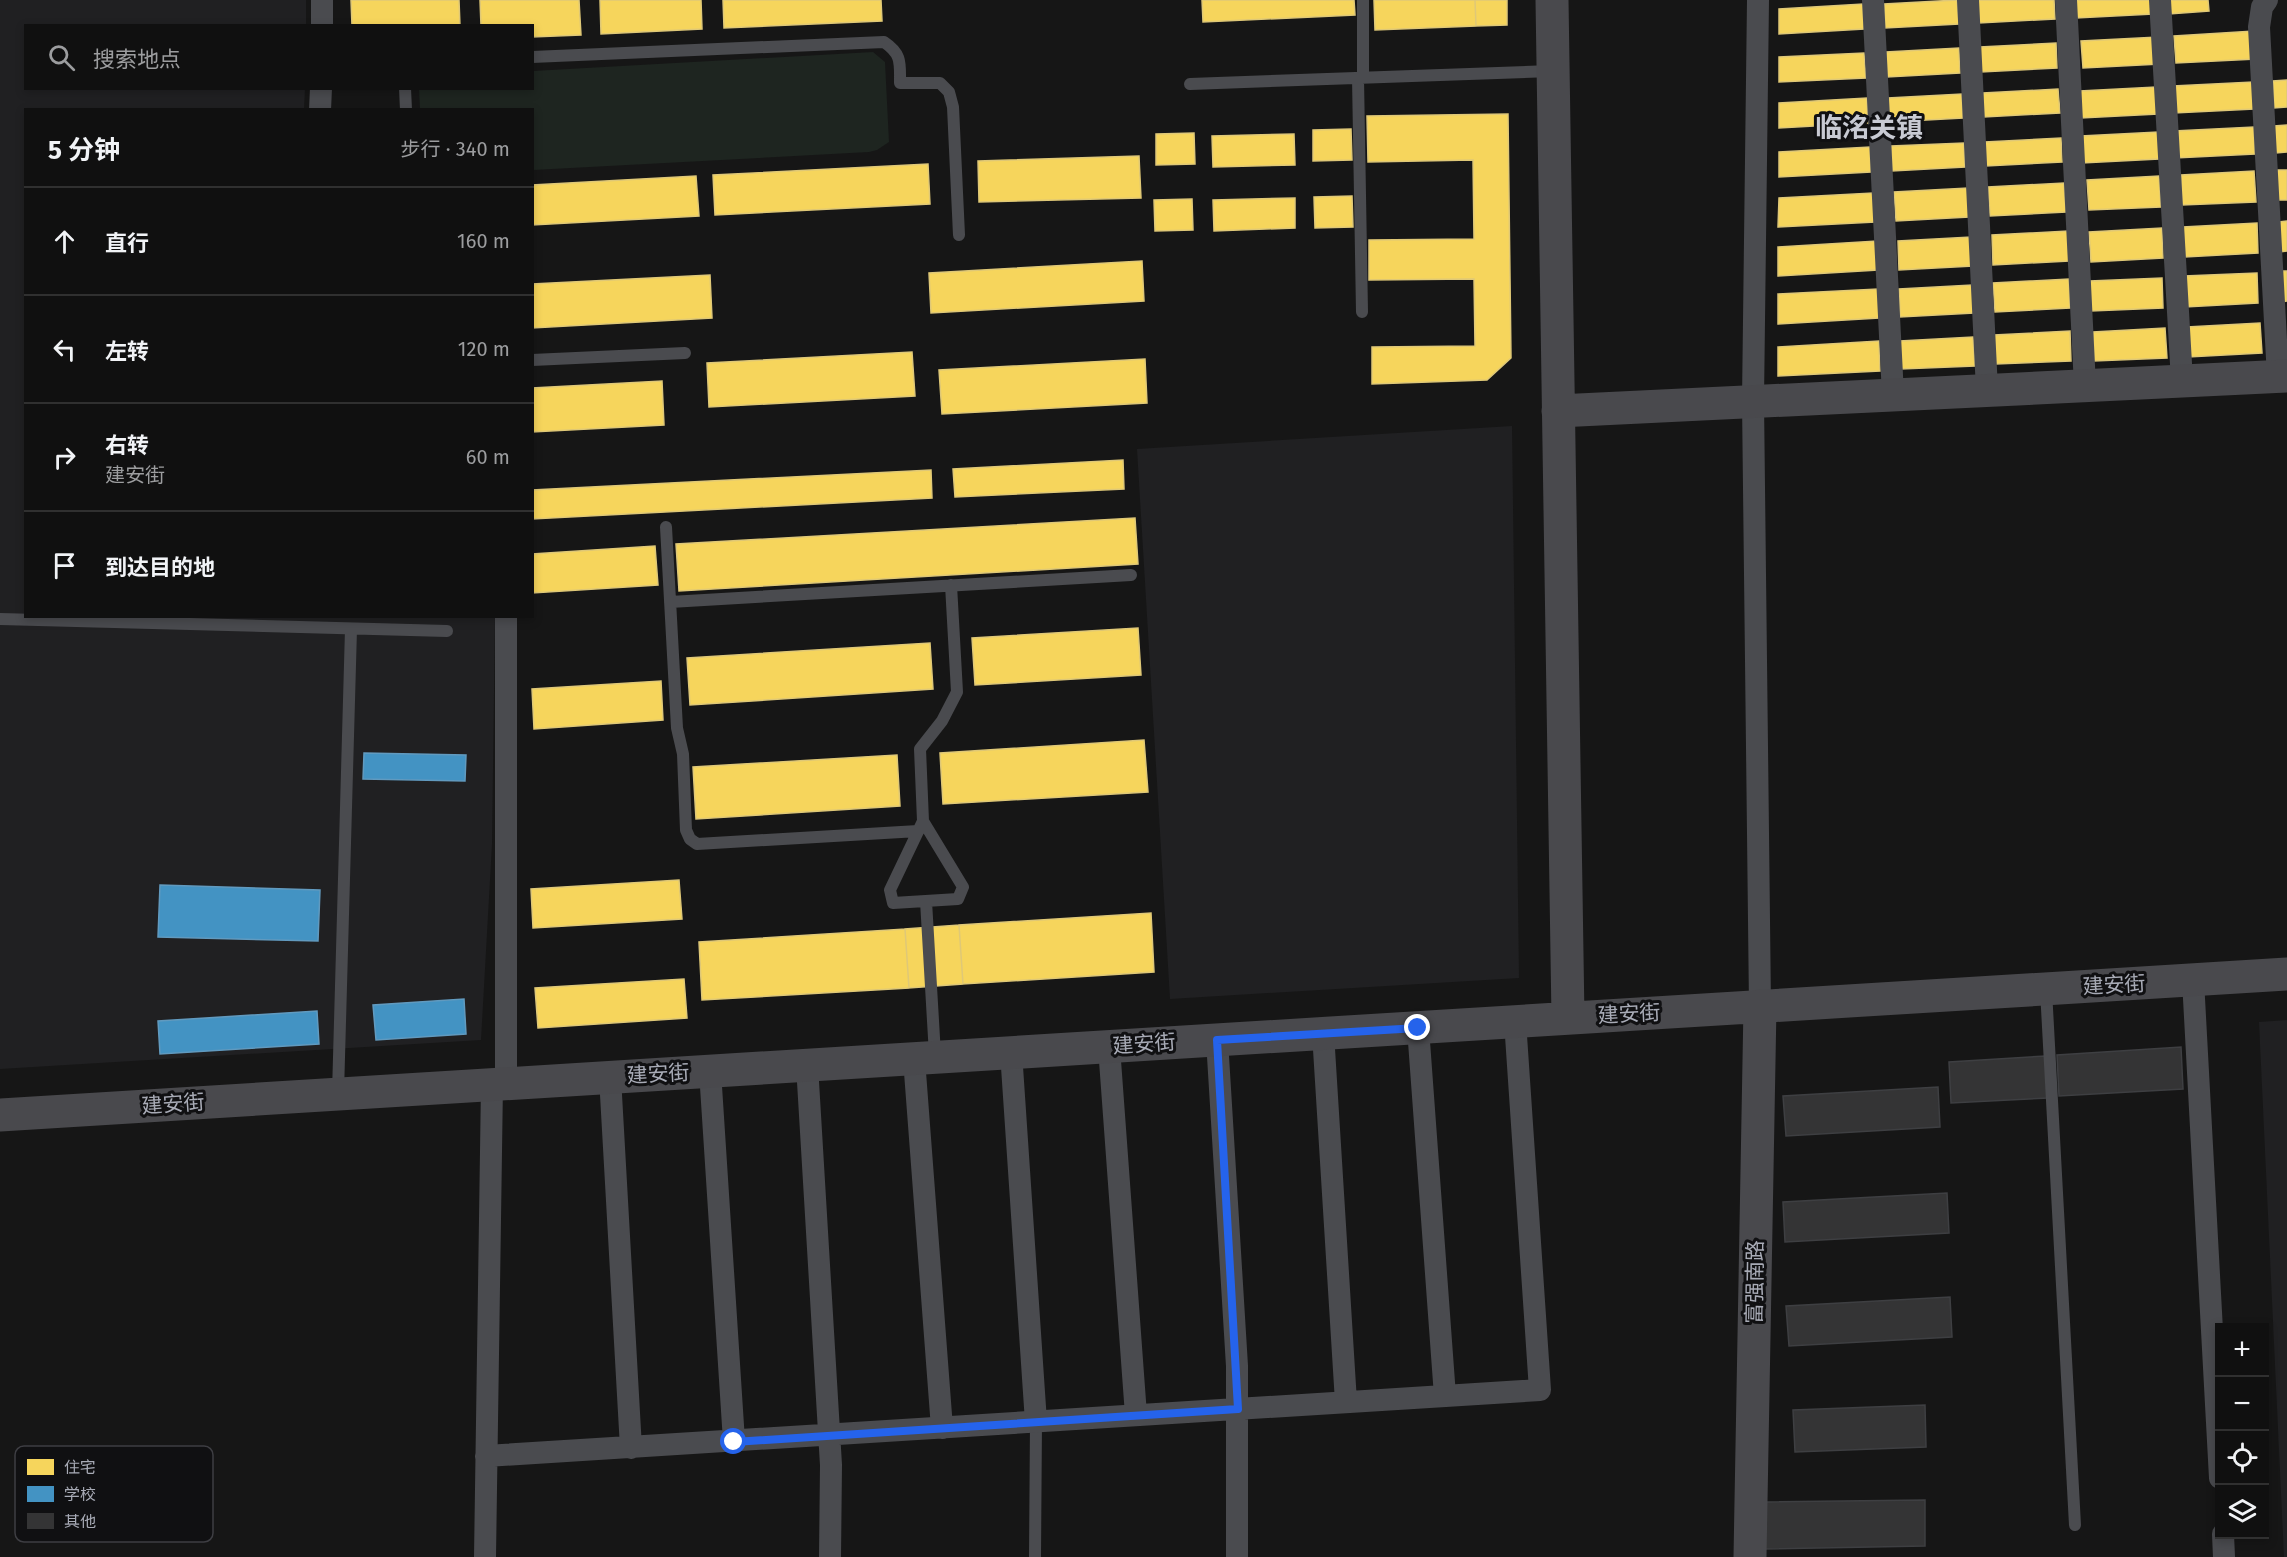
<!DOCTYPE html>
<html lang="zh">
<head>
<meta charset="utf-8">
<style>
	body { margin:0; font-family:"Fira Sans","Noto Sans SC",sans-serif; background:#1e1e1e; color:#f1f3f6 }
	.controls { position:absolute; right:18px; bottom:18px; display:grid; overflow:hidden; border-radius:0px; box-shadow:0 3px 9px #0003 }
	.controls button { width:54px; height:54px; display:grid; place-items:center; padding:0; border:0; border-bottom:2px solid #303030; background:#101010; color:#f1f3f6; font:30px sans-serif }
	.stop { position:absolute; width:18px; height:18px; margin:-14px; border:4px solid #2563eb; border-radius:50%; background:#fff }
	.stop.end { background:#2563eb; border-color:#fff; box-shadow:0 2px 6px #0008 }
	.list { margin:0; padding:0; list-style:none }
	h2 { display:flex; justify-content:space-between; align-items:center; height:78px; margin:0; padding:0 24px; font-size:26px }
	h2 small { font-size:20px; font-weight:400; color:#9c9d9f }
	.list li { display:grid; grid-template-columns:39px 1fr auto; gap:18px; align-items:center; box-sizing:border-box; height:108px; padding:0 24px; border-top:2px solid #303030 }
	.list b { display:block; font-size:22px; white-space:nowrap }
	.list p { margin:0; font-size:20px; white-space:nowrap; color:#9c9d9f }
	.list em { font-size:20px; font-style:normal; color:#9c9d9f }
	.icon { flex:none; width:33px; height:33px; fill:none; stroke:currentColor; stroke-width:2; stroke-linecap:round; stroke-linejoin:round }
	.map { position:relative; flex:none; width:2287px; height:1557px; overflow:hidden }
	.search { position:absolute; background:#101010; box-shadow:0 3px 9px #0003; left:24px; top:24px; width:510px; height:66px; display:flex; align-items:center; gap:15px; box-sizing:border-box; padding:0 21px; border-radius:0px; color:#9c9d9f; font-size:22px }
	.panel { position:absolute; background:#101010; box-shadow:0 3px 9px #0003; left:24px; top:108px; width:510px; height:510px; border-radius:0px }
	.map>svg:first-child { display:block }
	.built { fill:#202022 }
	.green { fill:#1e2520 }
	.homes { fill:#f6d55c; stroke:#dfc877; stroke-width:1.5 }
	.schools { fill:#4393c3; stroke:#619abf; stroke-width:1.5 }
	.building { fill:#343435; stroke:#3e3f42; stroke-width:1.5 }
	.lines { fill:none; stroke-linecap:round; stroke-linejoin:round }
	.lane { stroke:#4a4b4f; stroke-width:12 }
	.street { stroke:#4a4b4f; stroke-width:22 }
	.secondary { stroke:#49494d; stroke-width:33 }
	.route { stroke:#2563eb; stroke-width:8 }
	.labels { text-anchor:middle; stroke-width:6; stroke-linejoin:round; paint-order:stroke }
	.street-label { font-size:21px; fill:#a8abb6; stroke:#101012 }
	.district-label { font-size:27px; font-weight:bold; fill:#c8cad3; stroke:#101012 }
	.key { fill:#101012; stroke:#3e3e43; stroke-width:1.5 }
	.key-label { font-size:16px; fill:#a8abb6 }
</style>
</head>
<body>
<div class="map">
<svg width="2287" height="1557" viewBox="0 0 2287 1557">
	<rect width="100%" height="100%" fill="#161616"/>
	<path class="built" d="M0 0H306V25L26 26V88L305 89 304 109 26 110V616L495 617 492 844 481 1040 0 1069Z
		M1512 426 1519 978 1170 999 1137 449Z
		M2287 1020V1557H2284L2259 1022Z"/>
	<path class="green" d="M873 52 885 62 889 142 877 150 869 152 533 170 532 110 420 109 419 89 532 88 533 71Z"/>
	<path class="homes" d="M351 0H459L460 26H352Z
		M480 0H579L581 35 532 37V26H481Z
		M600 0H701L702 29 601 34Z
		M723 0H881L882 21 724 28Z
		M1202 0H1354L1355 15 1203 22Z
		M1374 0H1475L1476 26 1375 30Z
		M1475 0H1507V25L1476 26Z
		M1957 0 1959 24 1885 28 1884 4Z
		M1978 0H2054L2055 19 1979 23Z
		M2075 0H2152L2153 14 2076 18Z
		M2168 0H2208L2209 11 2169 14Z
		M1863 4 1864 29 1779 34V9Z
		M2254 31 2256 59 2176 63 2174 36Z
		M2158 37 2160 64 2083 68 2081 41Z
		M2056 43 2057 68 1981 72 1980 47Z
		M1959 48 1960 73 1887 77 1886 52Z
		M1864 53 1866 78 1779 82V57Z
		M2287 80V107L2274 108 2273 81Z
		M2253 82 2254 109 2174 113 2173 86Z
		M2156 87 2158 114 2081 118 2080 91Z
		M2058 89 2060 113 1984 117 1983 93Z
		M1962 94 1963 118 1890 122 1888 98Z
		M1867 98 1868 123 1779 128V103Z
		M1508 114 1511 358 1487 380 1372 384V347L1475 346 1474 279 1369 280V240L1474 239 1473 160 1368 162 1367 116Z
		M2287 125V152L2276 153 2274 126Z
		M2254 127 2255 154 2175 158 2174 131Z
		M1351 129 1352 160 1313 161V130Z
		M2158 132 2159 159 2082 163 2081 136Z
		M1194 133 1195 164 1156 165V134Z
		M1294 134 1295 165 1213 167 1212 136Z
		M2061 138 2062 162 1986 166 1985 142Z
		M1964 143 1965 167 1892 171 1891 146Z
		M1870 147 1871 172 1779 177V152Z
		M1139 156 1141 198 979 202 978 161Z
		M928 164 930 204 715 215 713 175Z
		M2276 170H2287V200H2278Z
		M2254 171 2256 202 2182 205 2181 175Z
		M696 176 699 216 532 225V185Z
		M2159 176 2161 207 2089 210 2087 180Z
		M2064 183 2066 212 1990 216 1988 187Z
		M1968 188 1969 217 1896 221 1894 192Z
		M1873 193 1875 222 1778 227 1779 198Z
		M1352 196 1353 227 1315 228 1314 197Z
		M1295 198V228L1214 231 1213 200Z
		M1192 199 1193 230 1155 231 1154 200Z
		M2287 221V251L2280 252 2279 222Z
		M2257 223 2258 253 2185 257 2183 227Z
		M2162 228 2163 258 2091 262 2089 232Z
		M2068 231 2069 261 1993 265 1992 235Z
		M1971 237 1973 266 1899 270 1898 241Z
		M1877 241 1878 270 1778 276V247Z
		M1142 261 1144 301 931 313 929 273Z
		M2279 271H2287V301L2281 302Z
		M2257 273 2258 303 2185 307 2184 276Z
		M710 275 712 318 532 328V284Z
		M2162 278 2163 308 2091 311 2090 281Z
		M2069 279 2070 308 1995 312 1993 283Z
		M1972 285 1974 313 1900 317 1899 289Z
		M1878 289 1879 318 1778 324V294Z
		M2260 323 2262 353 2188 357 2187 327Z
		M2165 328 2167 358 2094 361 2093 332Z
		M2070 331 2071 361 1996 364 1994 335Z
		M1973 337 1975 366 1901 369 1900 341Z
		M1879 341 1880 371 1778 376V347Z
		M912 352 915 396 709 407 707 363Z
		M1145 359 1147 403 942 414 939 370Z
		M662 381 664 425 532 432V388Z
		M1123 460 1124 489 955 497 953 469Z
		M931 470 932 498 532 519V490Z
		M1135 518 1138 564 679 591 676 544Z
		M655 546 658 585 532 593V554Z
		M1138 628 1141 675 975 685 972 638Z
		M930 643 933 689 690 705 687 658Z
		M661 681 663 720 534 729 532 689Z
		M1144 740 1148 792 943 804 940 753Z
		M897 755 900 806 696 819 693 767Z
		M679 880 682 919 533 928 531 889Z
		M1151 913 1154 972 963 984 959 925Z
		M959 925 963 984 909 988 905 929Z
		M905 929 909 988 702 1000 699 942Z
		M684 979 687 1018 538 1028 535 988Z"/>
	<path class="schools" d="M364 753 466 755 465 781 363 779Z
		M160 885 320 890 318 941 158 937Z
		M464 999 466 1034 376 1040 373 1005Z
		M317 1011 319 1044 160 1054 158 1021Z"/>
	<path class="building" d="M2181 1047 2183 1089 2059 1096 2057 1055Z
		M2045 1056 2048 1098 1951 1103 1949 1062Z
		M1938 1087 1940 1127 1786 1136 1783 1096Z
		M1947 1193 1949 1233 1785 1242 1783 1202Z
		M1950 1297 1952 1337 1789 1346 1786 1306Z
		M1925 1405 1926 1447 1795 1452 1793 1410Z
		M1925 1500V1546L1764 1549V1502Z"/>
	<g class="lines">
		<path class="lane" d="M1363 0V78
			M532 57 884 42C902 54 900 63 900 83H940L949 92 953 107 959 235
			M1358 78 1362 312
			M1190 84 1551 71
			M405 88 406 110
			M532 360 685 353
			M666 527 677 728 683 754 686 830 690 839 697 844 918 831
			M670 602 1131 575
			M0 619 447 631
			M923 821 963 887 958 899 893 903 890 890 923 821 920 749 942 721 957 692 951 585
			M926 901 935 1055
			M2046 990 2075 1525
			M338 1093 351 629
			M1035 1557 1036 1422"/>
		<path class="street" d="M1758 0 1753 401 1760 1006
			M1873 0 1893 395
			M1968 0 1987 390
			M2066 0 2085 386
			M2160 0 2182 381
			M2267 0 2262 7 2259 27 2278 377
			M322 26V0
			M320 110 321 88
			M506 616V1084
			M2193 980 2220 1478
			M1418 1028 1445 1396
			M1323 1033 1346 1402
			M1217 1040 1237 1366V1557
			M1109 1047 1136 1415
			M1011 1052 1036 1422
			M914 1059 942 1428
			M807 1065 831 1465 830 1557
			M710 1071 734 1441
			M610 1077 631 1448
			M486 1456 1540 1390 1515 1021
			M2223 1534 2224 1557
			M485 1557 492 1084"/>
		<path class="secondary" d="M1552 0 1568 1018
			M1558 411 2287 376
			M0 1115 2287 974
			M1750 1557 1760 1006"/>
	</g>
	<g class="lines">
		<path class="route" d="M734 1442 1238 1409 1217 1040 1418 1028"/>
	</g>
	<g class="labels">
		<g class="street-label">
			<text transform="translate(2114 985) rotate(-3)" y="7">建安街</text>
			<text transform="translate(1629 1014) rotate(-3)" y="7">建安街</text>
			<text transform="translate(1144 1044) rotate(-4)" y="7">建安街</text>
			<text transform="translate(658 1074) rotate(-3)" y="7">建安街</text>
			<text transform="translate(173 1104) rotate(-4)" y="7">建安街</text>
			<text transform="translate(1755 1282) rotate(-89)" y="7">富强南路</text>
		</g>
		<g class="district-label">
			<text x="1869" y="137">临洺关镇</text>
		</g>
	</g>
	<rect x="15" y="1446" width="198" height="96" rx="9" class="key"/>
	<rect x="27" y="1459" width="27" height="16" fill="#f6d55c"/>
	<rect x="27" y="1486" width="27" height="16" fill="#4393c3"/>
	<rect x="27" y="1513" width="27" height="16" fill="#343435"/>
	<g class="key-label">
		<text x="64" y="1473">住宅</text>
		<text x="64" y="1500">学校</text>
		<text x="64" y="1527">其他</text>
	</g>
</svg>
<div class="controls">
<button>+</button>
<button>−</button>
<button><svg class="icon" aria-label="locate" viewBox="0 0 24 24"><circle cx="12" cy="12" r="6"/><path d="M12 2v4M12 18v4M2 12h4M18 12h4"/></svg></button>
<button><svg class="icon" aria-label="layers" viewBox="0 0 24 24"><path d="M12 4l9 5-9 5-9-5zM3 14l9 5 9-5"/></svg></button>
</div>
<div class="stop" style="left:734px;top:1442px"></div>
<div class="stop end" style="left:1418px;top:1028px"></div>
<div class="search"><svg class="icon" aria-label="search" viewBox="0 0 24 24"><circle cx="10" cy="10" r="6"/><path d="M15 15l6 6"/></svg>搜索地点</div>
<section class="panel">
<h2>5 分钟<small>步行 · 340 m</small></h2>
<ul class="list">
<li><svg class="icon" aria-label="ahead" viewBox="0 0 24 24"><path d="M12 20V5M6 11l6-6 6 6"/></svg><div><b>直行</b></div><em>160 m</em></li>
<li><svg class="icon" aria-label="left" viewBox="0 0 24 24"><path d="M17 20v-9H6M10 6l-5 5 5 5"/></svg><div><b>左转</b></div><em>120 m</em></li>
<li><svg class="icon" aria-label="right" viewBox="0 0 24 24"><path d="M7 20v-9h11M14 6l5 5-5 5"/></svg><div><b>右转</b><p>建安街</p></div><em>60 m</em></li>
<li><svg class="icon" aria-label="arrive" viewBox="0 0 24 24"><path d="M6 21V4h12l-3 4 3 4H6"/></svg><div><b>到达目的地</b></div></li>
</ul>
</section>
</div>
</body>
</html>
